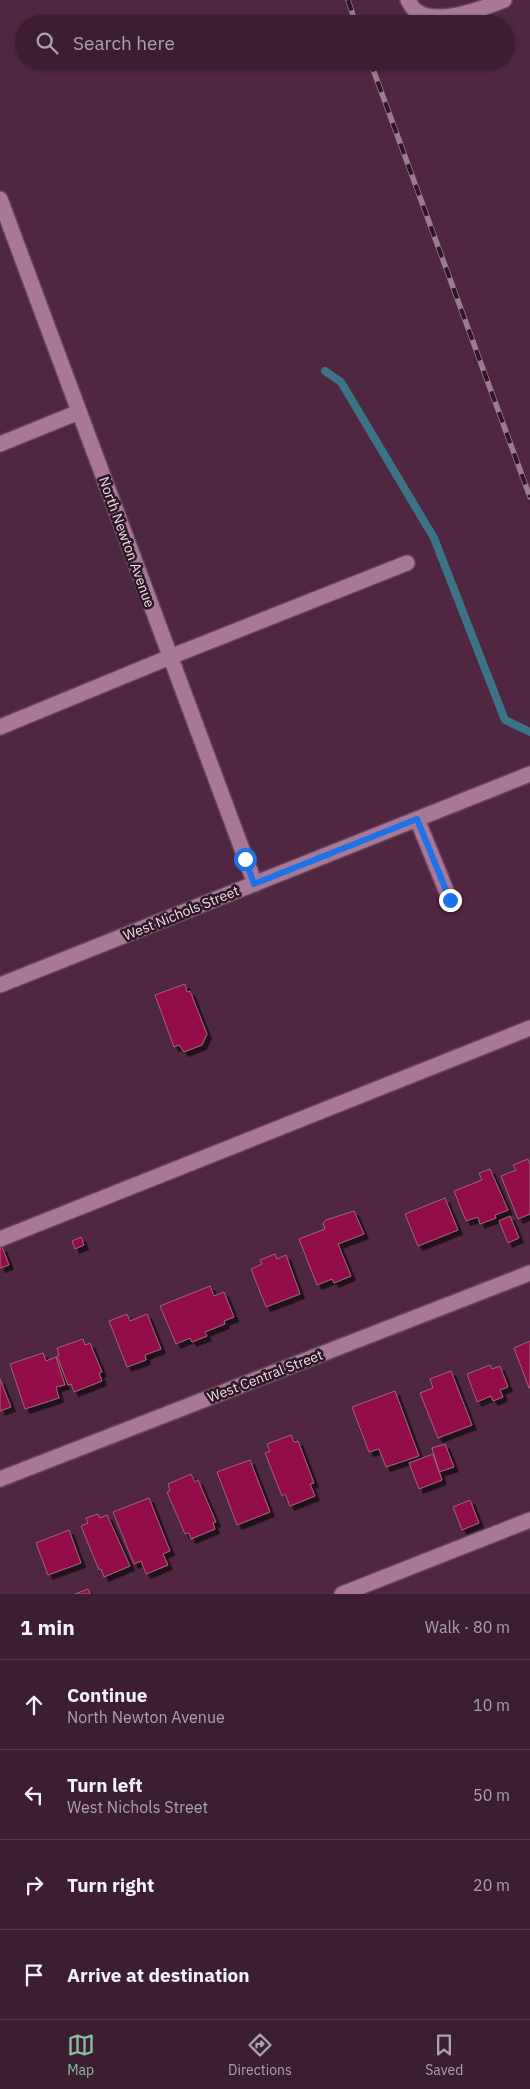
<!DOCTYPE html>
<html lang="en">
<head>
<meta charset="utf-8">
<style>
	body { margin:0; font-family:"IBM Plex Sans",sans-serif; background:#43263a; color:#f1f3f6 }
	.stop { position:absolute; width:15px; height:15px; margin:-11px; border:4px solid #1a73e8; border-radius:50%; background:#fff }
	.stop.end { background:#1a73e8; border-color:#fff; box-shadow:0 1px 5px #0008 }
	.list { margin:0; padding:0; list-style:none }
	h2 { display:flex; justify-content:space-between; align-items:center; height:65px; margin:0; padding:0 20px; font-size:21px }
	h2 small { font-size:16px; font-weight:400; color:#aca2ac }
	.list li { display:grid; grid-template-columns:32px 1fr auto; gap:15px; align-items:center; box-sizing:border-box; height:90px; padding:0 20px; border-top:1px solid #553b4d }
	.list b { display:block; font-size:19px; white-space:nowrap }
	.list p { margin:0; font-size:16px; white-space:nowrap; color:#aca2ac }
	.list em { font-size:16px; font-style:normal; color:#aca2ac }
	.icon { flex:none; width:28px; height:28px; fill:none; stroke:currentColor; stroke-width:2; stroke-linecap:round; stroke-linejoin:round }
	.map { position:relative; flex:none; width:530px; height:1594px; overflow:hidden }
	.search { position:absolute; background:#3c1d32; box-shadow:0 1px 4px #0004; left:15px; right:15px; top:15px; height:55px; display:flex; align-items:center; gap:12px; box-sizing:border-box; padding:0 18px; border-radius:28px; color:#aca2ac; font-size:19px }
	.sheet { height:425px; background:#3c1d32 }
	nav { display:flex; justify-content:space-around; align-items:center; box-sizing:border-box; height:70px; border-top:1px solid #553b4d; background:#3c1d32; font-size:14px; color:#aca2ac }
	nav a { display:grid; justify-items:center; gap:2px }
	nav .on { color:#8abfa5 }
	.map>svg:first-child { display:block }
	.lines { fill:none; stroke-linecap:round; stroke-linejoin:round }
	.stream { stroke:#3b7486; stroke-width:8 }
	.building { fill:#93104b; stroke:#9d6675; filter:url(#shadow) }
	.minor-casing { stroke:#67445c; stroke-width:18 }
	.minor { stroke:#a87896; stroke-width:15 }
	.rail-casing { stroke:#9c7a90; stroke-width:5.5 }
	.rail { stroke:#2b1824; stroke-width:4; stroke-dasharray:11; stroke-linecap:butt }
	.route { stroke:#1a73e8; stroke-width:6 }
	.labels { text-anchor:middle; stroke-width:5; stroke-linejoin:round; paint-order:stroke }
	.street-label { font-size:14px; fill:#f7dcec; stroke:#2b1824 }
</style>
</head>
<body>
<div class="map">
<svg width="530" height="1594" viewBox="0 0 530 1594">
	<defs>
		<filter id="shadow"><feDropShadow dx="4.5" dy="4.5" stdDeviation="0" flood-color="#0009"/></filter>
	</defs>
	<rect width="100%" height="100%" fill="#502742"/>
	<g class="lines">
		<path class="stream" d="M325 371 341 382 434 538 505 720 530 732"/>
	</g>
	<path class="building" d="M185 984 187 992 190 991 207 1034 202 1045 184 1052 179 1045 174 1047 155 995Z
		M528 1159 530 1165V1214L518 1219 501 1176 516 1170 513 1165Z
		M490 1169 508 1210 495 1215 496 1218 480 1224 478 1217 466 1221 454 1191 482 1180 479 1173Z
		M445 1198 458 1230 418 1246 405 1214Z
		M354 1211 364 1234 338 1244 351 1276 334 1283 332 1279 317 1285 299 1239 325 1229 323 1223 326 1220Z
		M510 1216 519 1238 508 1243 499 1221Z
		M81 1237 84 1245 75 1249 72 1241Z
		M2 1247 9 1265 0 1268V1248Z
		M275 1254 277 1259 286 1255 300 1294 266 1307 251 1269 262 1264 260 1260Z
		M210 1286 214 1296 224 1292 234 1317 224 1321 225 1324 205 1332 207 1336 192 1342 190 1338 176 1344 160 1306Z
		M127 1314 130 1321 147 1314 161 1349 145 1355 146 1360 127 1367 109 1321Z
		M83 1339 85 1345 90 1343 102 1372 99 1373 102 1381 74 1392 71 1384 68 1385 57 1356 59 1355 57 1348Z
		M530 1341V1388H529L514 1348Z
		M43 1353 46 1361 56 1357 65 1385 56 1387 59 1398 25 1409 10 1364Z
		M490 1365 492 1369 500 1366 508 1387 500 1390 503 1397 493 1401 491 1396 477 1402 467 1374Z
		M451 1371 472 1425 438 1438 420 1393 433 1388 430 1379Z
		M0 1379 11 1407 0 1411Z
		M395 1391 419 1456 386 1467 379 1449 369 1452 352 1407Z
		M291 1435 294 1442 298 1441 314 1483 310 1484 315 1496 290 1506 285 1494 282 1496 265 1453 270 1451 267 1444Z
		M445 1444 454 1467 439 1472 432 1448Z
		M433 1454 442 1480 419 1489 409 1463Z
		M250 1460 270 1512 237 1525 217 1472Z
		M191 1474 195 1482 198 1480 216 1522 213 1523 215 1529 191 1539 189 1533 185 1534 167 1492 170 1491 168 1484Z
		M149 1498 170 1551 163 1554 168 1565 146 1574 141 1561 134 1564 113 1512Z
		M470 1500 479 1523 462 1530 453 1507Z
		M98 1514 100 1518 107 1515 130 1566 104 1577 101 1569 99 1570 81 1526 88 1523 86 1518Z
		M69 1530 81 1563 48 1575 36 1543Z
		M88 1589 90 1594H75Z"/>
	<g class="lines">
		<g class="minor-casing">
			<path id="minor" d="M408 0C410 3 412 8 415 10 436 27 482 9 504 0
				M0 199 255 884
				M0 444 79 412
				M0 727 170 657 407 563
				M417 819 450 900
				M0 985 530 774
				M0 1239 530 1028
				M0 1479 530 1273
				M342 1594 530 1520"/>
		</g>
		<use href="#minor" class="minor"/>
		<g class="rail-casing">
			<path id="rail" d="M348 0 356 24
				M370 61 530 497"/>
		</g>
		<use href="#rail" class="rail"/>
	</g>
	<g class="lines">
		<path class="route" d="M245 859 254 884 417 819 450 900"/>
	</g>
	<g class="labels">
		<g class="street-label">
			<text transform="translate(127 542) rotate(70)" y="5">North Newton Avenue</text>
			<text transform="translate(181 913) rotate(-22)" y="5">West Nichols Street</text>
			<text transform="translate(265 1376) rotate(-21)" y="5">West Central Street</text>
		</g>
	</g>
</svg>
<div class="stop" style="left:245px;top:859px"></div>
<div class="stop end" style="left:450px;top:900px"></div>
<div class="search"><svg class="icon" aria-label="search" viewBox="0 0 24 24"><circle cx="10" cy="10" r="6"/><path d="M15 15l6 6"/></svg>Search here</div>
</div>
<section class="sheet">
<h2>1 min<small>Walk · 80 m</small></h2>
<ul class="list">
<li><svg class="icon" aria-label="ahead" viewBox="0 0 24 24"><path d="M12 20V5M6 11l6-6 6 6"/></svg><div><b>Continue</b><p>North Newton Avenue</p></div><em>10 m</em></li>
<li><svg class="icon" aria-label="left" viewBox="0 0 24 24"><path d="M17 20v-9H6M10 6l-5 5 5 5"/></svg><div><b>Turn left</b><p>West Nichols Street</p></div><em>50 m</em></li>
<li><svg class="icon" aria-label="right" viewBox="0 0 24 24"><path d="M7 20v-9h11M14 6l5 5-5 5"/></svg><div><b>Turn right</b></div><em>20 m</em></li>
<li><svg class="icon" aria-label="arrive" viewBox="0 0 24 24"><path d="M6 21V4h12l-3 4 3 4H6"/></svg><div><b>Arrive at destination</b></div></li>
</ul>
</section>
<nav>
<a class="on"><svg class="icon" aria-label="map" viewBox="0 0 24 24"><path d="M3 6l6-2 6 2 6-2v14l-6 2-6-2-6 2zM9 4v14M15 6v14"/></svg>Map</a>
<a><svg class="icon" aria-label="directions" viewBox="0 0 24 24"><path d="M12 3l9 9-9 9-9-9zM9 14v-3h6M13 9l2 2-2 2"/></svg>Directions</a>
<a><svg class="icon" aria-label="saved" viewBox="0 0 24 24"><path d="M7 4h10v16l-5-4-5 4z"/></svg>Saved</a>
</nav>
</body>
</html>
